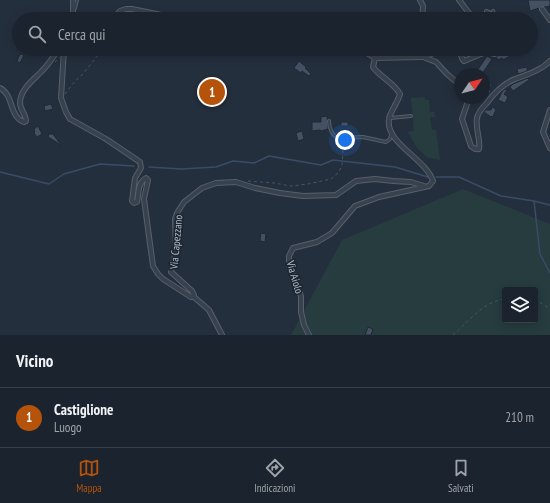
<!DOCTYPE html>
<html lang="it">
<head>
<meta charset="utf-8">
<style>
	body { margin:0; font-family:"PT Sans Narrow",sans-serif; background:#242b36; color:#f1f3f6 }
	.controls { position:absolute; right:12px; bottom:12px; display:grid; overflow:hidden; border-radius:4px; box-shadow:0 2px 10px #0003 }
	.controls button { width:36px; height:36px; display:grid; place-items:center; padding:0; border:0; border-bottom:1px solid #39404a; background:#1b232e; color:#f1f3f6; font:20px sans-serif }
	.compass { position:absolute; left:454px; top:68px; width:36px; height:36px; border-radius:50%; background:#1b232e; box-shadow:0 2px 10px #0003; rotate:55deg }
	.you { position:absolute; left:345px; top:140px; width:14px; height:14px; margin:-10px; border:3px solid #fff; border-radius:50%; background:#1a73e8; box-shadow:0 0 0 6px #1a73e833 }
	.badge { display:grid; place-items:center; width:26px; height:26px; border-radius:50%; background:#b45309; color:#fff; font-size:13px; font-weight:700 }
	.pin { position:absolute; translate:-50% -50%; border:2px solid #fff; box-shadow:0 1px 4px #0006 }
	.list { margin:0; padding:0; list-style:none }
	h2 { display:flex; justify-content:space-between; align-items:center; height:52px; margin:0; padding:0 16px; font-size:17px }
	h2 small { font-size:13px; font-weight:400; color:#a0a4aa }
	.list li { display:grid; grid-template-columns:26px 1fr auto; gap:12px; align-items:center; box-sizing:border-box; height:60px; padding:0 16px; border-top:1px solid #39404a }
	.list b { display:block; font-size:15px; white-space:nowrap }
	.list p { margin:0; font-size:13px; white-space:nowrap; color:#a0a4aa }
	.list em { font-size:13px; font-style:normal; color:#a0a4aa }
	.icon { flex:none; width:22px; height:22px; fill:none; stroke:currentColor; stroke-width:2; stroke-linecap:round; stroke-linejoin:round }
	.map { position:relative; flex:none; width:550px; height:335px; overflow:hidden }
	.search { position:absolute; background:#1b232e; box-shadow:0 2px 10px #0003; left:12px; right:12px; top:12px; height:44px; display:flex; align-items:center; gap:10px; box-sizing:border-box; padding:0 14px; border-radius:22px; color:#a0a4aa; font-size:15px }
	.sheet { height:112px; background:#1b232e }
	nav { display:flex; justify-content:space-around; align-items:center; box-sizing:border-box; height:56px; border-top:1px solid #39404a; background:#1b232e; font-size:11px; color:#a0a4aa }
	nav a { display:grid; justify-items:center; gap:2px }
	nav .on { color:#b45309 }
	.map>svg:first-child { display:block }
	.green { fill:#263c3f; fill-rule:evenodd }
	.lines { fill:none; stroke-linecap:round; stroke-linejoin:round }
	.stream { stroke:#394c67; stroke-width:1.5 }
	.building { fill:#455162; stroke:#1f2835 }
	.service-casing { stroke:#565f6c; stroke-width:4 }
	.minor-casing { stroke:#565f6c; stroke-width:6 }
	.path { stroke:#44595c; stroke-width:1; stroke-dasharray:3 3; stroke-linecap:butt }
	.service { stroke:#38414e; stroke-width:2 }
	.minor { stroke:#38414e; stroke-width:4 }
	.labels { text-anchor:middle; stroke-width:3.5; stroke-linejoin:round; paint-order:stroke }
	.street-label { font-size:11px; fill:#b4bcc9; stroke:#1d2633 }
</style>
</head>
<body>
<div class="map">
<svg width="550" height="335" viewBox="0 0 550 335">
	<rect width="100%" height="100%" fill="#242f3e"/>
	<path class="green" d="M425 97V100H429L430 112H434L435 117H430L432 130H436L440 160 427 157 417 148 408 132 414 131 411 98Z
		M463 189 550 224V335H291L342 240ZM505 290H535V320H505Z"/>
	<g class="lines">
		<path class="stream" d="M149 167 181 169 216 167 233 161 254 163 269 156 321 165 333 160 395 167 428 177
			M0 172 49 184 64 174 100 164 134 166
			M436 177H459L501 196 534 201 550 205
			M534 201 540 254 550 273"/>
	</g>
	<path class="building" d="M528 0H550V6L545 7 541 6 539 8 530 11Z
		M508 50 512 55 503 60 502 58 498 60 496 57Z
		M20 54 24 55 20 63 17 61Z
		M487 56 492 59 482 74H472L474 70 477 71Z
		M299 61 306 67 305 68 311 74 309 76 302 71 301 73 294 68Z
		M527 67V71L518 74 517 69Z
		M528 78 529 80 513 91 510 87 513 84Z
		M505 89 507 90 504 94 508 97 505 103 498 100 502 92Z
		M51 104 53 109 45 111 44 106Z
		M492 107 496 109 493 117 492 116 491 117 484 112 485 110H491Z
		M327 116 328 129 321 131 320 130 312 131V122H321V117Z
		M341 122H348V126H341Z
		M38 126 42 134 37 137 34 133 35 132 34 129Z
		M302 131 304 139 298 141 296 133Z
		M49 134H53L61 145 48 137Z
		M261 233 266 234 265 242 260 241Z
		M368 327 373 329 371 335H365Z"/>
	<g class="lines">
		<g class="service-casing">
			<path id="service" d="M75 8 77 0
				M493 11 497 19
				M489 19 486 11 489 12 494 19
				M390 118 411 116
				M329 121C329 128 332 136 339 138L363 137 386 142 390 139 391 135"/>
		</g>
		<g class="minor-casing">
			<path id="minor" d="M420 0 423 6 422 19
				M459 0 469 13V19
				M542 9 550 20
				M116 16 120 11 126 9H132L171 17 192 19
				M71 19 73 11V0
				M64 49 61 98 66 112 70 119 106 139 140 162 141 168 135 178 132 201 134 203 137 202C139 194 137 183 146 178L148 180 144 199 153 266 158 274 163 279 191 297H194V295L192 291 171 272 176 251 175 219 177 213 184 202 202 188 216 183 236 182 255 188 280 193 303 196 336 195 356 181 375 179 393 181 411 182 424 186
				M248 49 286 53 288 49
				M290 49 313 53 318 52 322 49
				M364 49 367 53 375 58
				M457 49C462 52 460 58 464 61L486 52 495 54 505 49
				M423 57 436 62 447 74 460 85
				M0 88C14 95 9 117 24 122L26 121C26 114 20 110 20 103 20 90 32 81 41 72 48 65 53 58 58 49
				M469 98 462 119 471 146C474 148 475 150 479 149 481 140 475 129 477 118 478 112 483 107 487 103 494 93 503 84 515 79 528 74 540 71 550 61
				M550 110 543 132 550 148
				M194 297 209 310 222 335
				M309 335 304 325 301 312V296L289 265V256L293 248 317 242 332 233 355 206 379 197 429 186 433 181C425 158 385 143 389 119 390 112 398 102 400 94 393 82 380 77 373 67L375 58 422 57 447 49"/>
		</g>
		<path class="path" d="M69 53 72 55 76 49
			M55 62 60 57
			M484 84H490L489 93
			M65 94 75 81 82 75 103 49
			M248 181 274 183 291 186 308 184 331 179 338 173 342 166 343 152 339 141
			M535 299 550 309
			M453 335C468 322 484 301 505 299"/>
		<use href="#service" class="service"/>
		<use href="#minor" class="minor"/>
	</g>
	<g class="labels">
		<g class="street-label">
			<text transform="translate(176 242) rotate(-85)" y="4">Via Capezzano</text>
			<text transform="translate(295 277) rotate(74)" y="4">Via Aiolo</text>
		</g>
	</g>
</svg>
<div class="controls">
<button><svg class="icon" aria-label="layers" viewBox="0 0 24 24"><path d="M12 4l9 5-9 5-9-5zM3 14l9 5 9-5"/></svg></button>
</div>
<svg class="compass" viewBox="-18 -18 36 36"><path d="M0-13l5 13h-10z" fill="#e53935"/><path d="M0 13l5-13h-10z" fill="#a0a4aa"/></svg>
<div class="you"></div>
<div class="pin badge" style="left:212px;top:92px">1</div>
<div class="search"><svg class="icon" aria-label="search" viewBox="0 0 24 24"><circle cx="10" cy="10" r="6"/><path d="M15 15l6 6"/></svg>Cerca qui</div>
</div>
<section class="sheet">
<h2>Vicino<small></small></h2>
<ul class="list">
<li><span class="badge">1</span><div><b>Castiglione</b><p>Luogo</p></div><em>210 m</em></li>
</ul>
</section>
<nav>
<a class="on"><svg class="icon" aria-label="map" viewBox="0 0 24 24"><path d="M3 6l6-2 6 2 6-2v14l-6 2-6-2-6 2zM9 4v14M15 6v14"/></svg>Mappa</a>
<a><svg class="icon" aria-label="directions" viewBox="0 0 24 24"><path d="M12 3l9 9-9 9-9-9zM9 14v-3h6M13 9l2 2-2 2"/></svg>Indicazioni</a>
<a><svg class="icon" aria-label="saved" viewBox="0 0 24 24"><path d="M7 4h10v16l-5-4-5 4z"/></svg>Salvati</a>
</nav>
</body>
</html>
